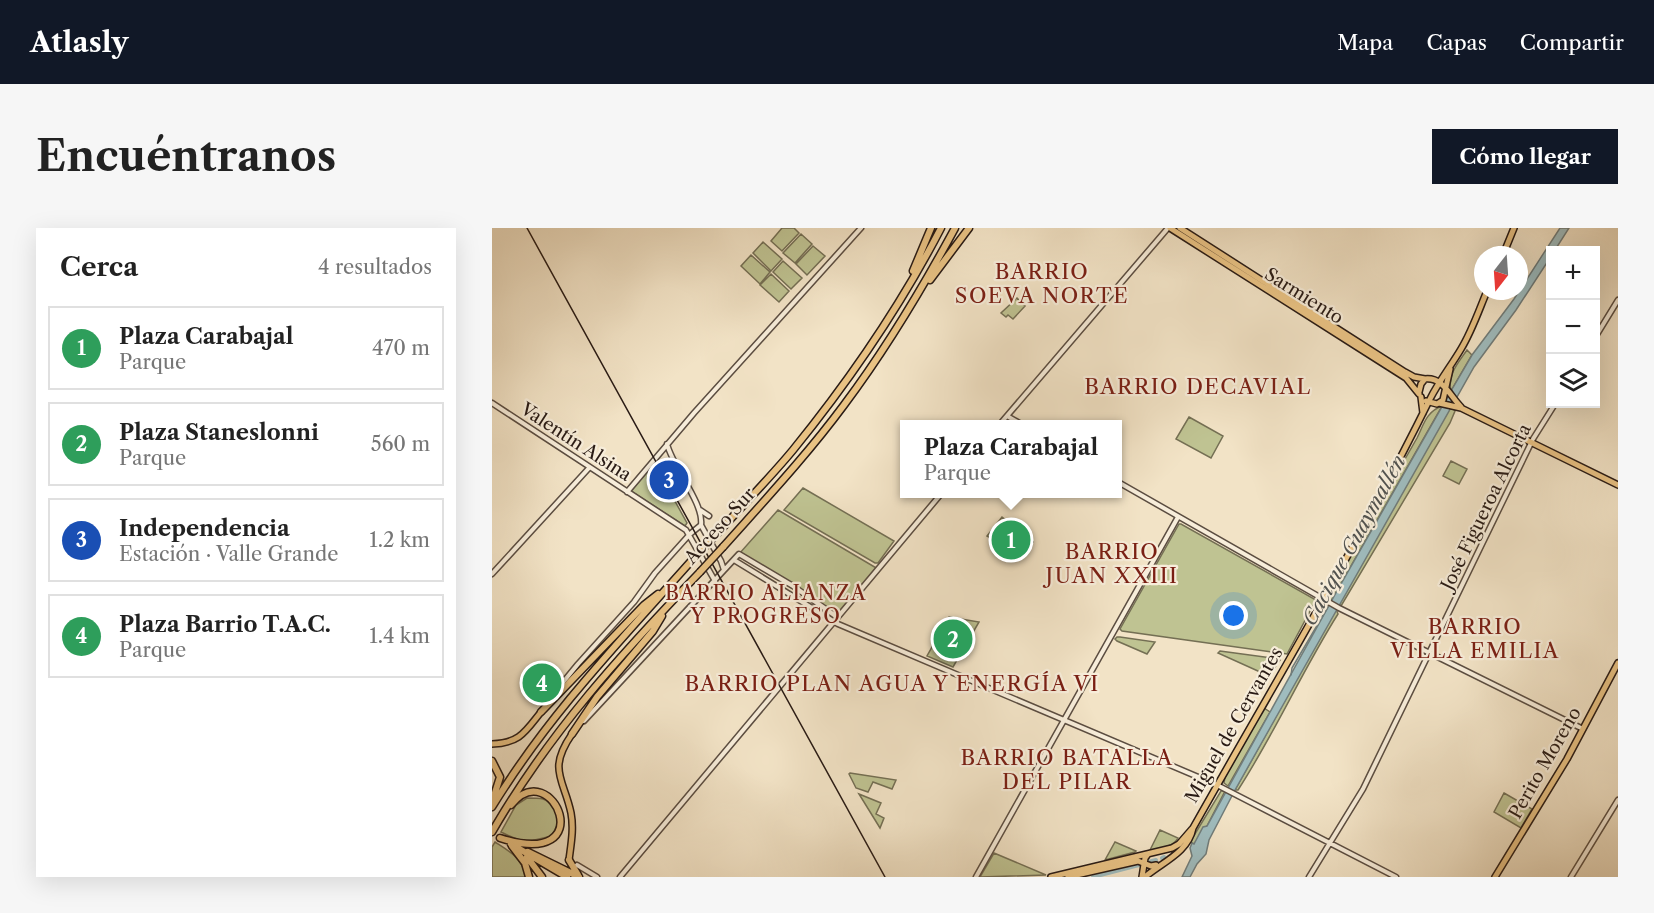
<!DOCTYPE html>
<html lang="es">
<head>
<meta charset="utf-8">
<style>
	body { margin:0; font-family:"Libre Caslon Text",serif; background:#f6f6f6; color:#222 }
	.controls { position:absolute; right:18px; top:18px; display:grid; overflow:hidden; border-radius:0px; box-shadow:0 6px 24px #0002 }
	.controls button { width:54px; height:54px; display:grid; place-items:center; padding:0; border:0; border-bottom:2px solid #e0e0e0; background:#fff; color:#222; font:30px sans-serif }
	.compass { position:absolute; left:982px; top:18px; width:54px; height:54px; border-radius:50%; background:#fff; box-shadow:0 6px 24px #0002; rotate:197deg }
	.you { position:absolute; left:742px; top:388px; width:21px; height:21px; margin:-15px; border:4px solid #fff; border-radius:50%; background:#1a73e8; box-shadow:0 0 0 9px #1a73e833 }
	.badge { display:grid; place-items:center; width:39px; height:39px; border-radius:50%; background:#111827; color:#fff; font-size:20px; font-weight:700 }
	.pin { position:absolute; translate:-50% -50%; border:3px solid #fff; box-shadow:0 2px 6px #0006 }
	.popup { position:absolute; left:408px; top:192px; width:222px; height:78px; box-sizing:border-box; display:grid; place-content:center; border-radius:0px; background:#fff; filter:drop-shadow(0 2px 4px #0005); font-size:20px; white-space:nowrap; color:#767676 }
	.popup b { font-size:22px; color:#222 }
	.popup::after { content:''; position:absolute; left:50%; top:100%; margin-left:-12px; border:12px solid transparent; border-top-color:#fff }
	.list { margin:0; padding:0; list-style:none }
	h2 { display:flex; justify-content:space-between; align-items:center; height:78px; margin:0; padding:0 24px; font-size:26px }
	h2 small { font-size:20px; font-weight:400; color:#767676 }
	.list li { display:grid; grid-template-columns:39px 1fr auto; gap:18px; align-items:center; box-sizing:border-box; height:84px; margin:0 12px 12px; padding:0 12px; border:2px solid #e0e0e0; border-radius:0px }
	.list b { display:block; font-size:22px; white-space:nowrap }
	.list p { margin:0; font-size:20px; white-space:nowrap; color:#767676 }
	.list em { font-size:20px; font-style:normal; color:#767676 }
	.icon { flex:none; width:33px; height:33px; fill:none; stroke:currentColor; stroke-width:2; stroke-linecap:round; stroke-linejoin:round }
	.map { position:relative; flex:none; width:1126px; height:649px; overflow:hidden; border-radius:0px }
	header { display:flex; align-items:center; gap:36px; box-sizing:border-box; height:84px; padding:0 30px; background:#111827; color:#fff }
	header strong { font-size:28px }
	nav { display:flex; gap:33px; margin-inline-start:auto; font-size:21px }
	.intro { display:flex; align-items:center; justify-content:space-between; box-sizing:border-box; height:144px; padding:0 36px }
	h1 { margin:0; font-size:42px }
	.button { padding:15px 27px; border-radius:0px; background:#111827; color:#fff; font-size:21px; font-weight:700 }
	main { display:flex; gap:36px; padding:0 36px }
	aside { flex:1; background:#fff; border-radius:0px; box-shadow:0 6px 24px #0002 }
	.map>svg:first-child { display:block }
	.green { fill:#bfc392; stroke:#746f54; stroke-width:1.5 }
	.water { fill:#9fbcbe; stroke:#707c7a; stroke-width:1.5 }
	.lines { fill:none; stroke-linecap:round; stroke-linejoin:round }
	.stream { stroke:#707c7a; stroke-width:1.5 }
	.canal { stroke:#9fbcbe; stroke-width:4 }
	.minor-casing { stroke:#5b4d41; stroke-width:7 }
	.major-casing { stroke:#291b15; stroke-width:8 }
	.highway-casing { stroke:#291b15; stroke-width:9 }
	.minor { stroke:#f7edda; stroke-width:4 }
	.major { stroke:#e9c283; stroke-width:5 }
	.highway { stroke:#e9c283; stroke-width:6 }
	.tram { stroke:#291b15; stroke-width:1.5 }
	.highway-bridge-casing { stroke:#291b15; stroke-width:9; stroke-linecap:butt }
	.highway-bridge { stroke:#e9c283; stroke-width:6 }
	.labels { text-anchor:middle; stroke-width:4.5; stroke-linejoin:round; paint-order:stroke }
	.street-label { font-size:18px; fill:#291b15; stroke:#f7edda }
	.water-label { font-size:20px; font-style:italic; fill:#525350; stroke:#f7edda }
	.neighbourhood-label { font-size:20px; letter-spacing:1.5px; fill:#7a1f14; stroke:#f7edda }
	.quarter-label { font-size:21px; letter-spacing:1.5px; fill:#7a1f14; stroke:#f7edda }
</style>
</head>
<body>
<header>
<strong>Atlasly</strong>
<nav><a>Mapa</a><a>Capas</a><a>Compartir</a></nav>
</header>
<div class="intro"><h1>Encuéntranos</h1><a class="button">Cómo llegar</a></div>
<main>
<aside>
<h2>Cerca<small>4 resultados</small></h2>
<ul class="list">
<li><span class="badge" style="background:#2e9e5b">1</span><div><b>Plaza Carabajal</b><p>Parque</p></div><em>470 m</em></li>
<li><span class="badge" style="background:#2e9e5b">2</span><div><b>Plaza Staneslonni</b><p>Parque</p></div><em>560 m</em></li>
<li><span class="badge" style="background:#1a4fb4">3</span><div><b>Independencia</b><p>Estación · Valle Grande</p></div><em>1.2 km</em></li>
<li><span class="badge" style="background:#2e9e5b">4</span><div><b>Plaza Barrio T.A.C.</b><p>Parque</p></div><em>1.4 km</em></li>
</ul>
</aside>
<div class="map">
<svg width="1126" height="649" viewBox="0 0 1126 649">
	<rect width="100%" height="100%" fill="#f2e3c6"/>
	<filter id="stains"><feTurbulence type="fractalNoise" baseFrequency=".00333" numOctaves="4"/><feColorMatrix values="0 0 0 0 .2 0 0 0 0 .09 0 0 0 0 .02 0 0 0 .5 -.17"/></filter>
	<radialGradient id="worn" r=".72"><stop offset=".6" stop-color="#630" stop-opacity="0"/><stop offset="1" stop-color="#630" stop-opacity=".3"/></radialGradient>
	<path class="green" d="M290 0H302L307 5 290 23 279 13Z
		M309 6 320 16 303 35 291 25Z
		M271 14 290 31 279 43 261 25Z
		M321 18 333 28 315 47 304 36Z
		M259 27 278 44 268 56 249 38Z
		M291 33 310 50 299 61 281 44Z
		M279 46 297 63 287 74 268 57Z
		M525 70 533 78 521 91 516 87 514 89 509 85Z
		M975 122 980 127 959 163C955 147 966 135 975 122Z
		M950 178 839 373 837 372 836 366 925 210C932 196 934 184 950 178Z
		M959 178 963 183 958 195 849 378 847 376 860 351Z
		M697 189 731 208 719 230 684 211Z
		M959 233 975 241 967 256 951 248Z
		M162 235 195 295 193 298 139 263Z
		M311 260 402 313 386 335H383L292 282Z
		M286 282 386 341 345 389 247 326Z
		M510 289 541 314 531 329 495 308Z
		M687 296H689L824 372 795 426 630 403 628 401Z
		M844 381 846 386C810 443 783 505 746 562H743Z
		M457 389 487 394 461 439 435 428Z
		M625 409H628L663 414 655 426 625 413 623 411Z
		M728 423 787 431 788 432 777 448 726 425Z
		M46 441 65 458 55 470 34 453Z
		M772 480 778 484 736 558 732 555 733 549Z
		M358 545 404 552 400 561 381 554 376 564 364 560 357 546Z
		M729 563H733L715 598 702 616 698 614Z
		M1012 565 1040 581 1029 600 1002 584Z
		M367 566 389 575 384 586 392 590 388 600Z
		M35 570C40 570 47 570 51 571 69 577 69 596 59 608 35 615 31 615 9 604L24 577Z
		M668 602 686 610C681 619 667 621 658 622Z
		M3 614C17 623 32 631 33 649H0V619Z
		M623 614 644 623 643 624 613 632Z
		M502 625 554 647 488 649Z"/>
	<path class="water" d="M1068 0H1077L1063 22H1058V30L1024 82 982 139 743 562 717 612 714 626 705 636 698 649H690L700 628 698 620 700 615 702 616 711 599 715 598 845 363 959 163 980 127 1022 71Z"/>
	<g class="lines">
		<path class="stream" d="M799 447 800 440 836 379"/>
		<path class="canal" d="M670 630 672 629
			M656 634 664 632
			M601 649 647 637"/>
		<g class="minor-casing">
			<path id="minor" d="M1104 108 1126 72
				M0 175 194 302 223 353
				M515 188 529 196
				M508 196 676 0
				M175 216C181 240 212 275 209 297
				M626 254 847 380 1091 501
				M135 264 202 185 369 0
				M208 282 217 288
				M209 297 229 333 232 342
				M242 332 346 396 725 557 904 649
				M0 346 97 240
				M54 475 86 436 142 374 163 345 198 306 209 297
				M92 493 247 326 301 358 345 389
				M85 637 105 649
				M128 649 449 266
				M484 649 686 289
				M817 649 871 561 1041 211 1063 176
				M1079 649 1126 572"/>
		</g>
		<g class="major-casing">
			<path id="major" d="M678 0 914 150 927 166
				M688 0 913 144 922 149 933 151
				M1011 27 1022 0
				M927 164 929 156 933 151C951 149 958 168 969 179
				M929 169 931 185
				M934 173 945 176 951 172 958 141
				M947 175 969 180 1126 257
				M0 516C28 515 33 504 49 484
				M77 632C79 616 82 601 79 585 72 551 55 542 80 506
				M559 649 680 620 687 616 700 601
				M576 649 646 633 659 638 664 637
				M650 649 653 630 656 626
				M653 649C670 634 696 625 701 600 781 458 866 317 938 171 947 153 959 138 969 121 980 103 987 82 995 63
				M1003 649 1075 531 1126 435"/>
		</g>
		<g class="highway-casing">
			<path id="highway" d="M421 43 439 0
				M438 52 477 0
				M224 307C249 279 277 251 301 222 357 153 408 79 449 0
				M231 319C272 273 315 227 352 177 394 121 430 61 463 0
				M49 484 152 377 166 366
				M80 506 105 469 161 403 170 388
				M0 533 8 549 1 571
				M0 579C57 486 129 412 201 331
				M0 604C57 505 130 425 208 344
				M8 610C111 643 60 525 19 577
				M19 616 75 649
				M20 618 33 635 37 649
				M36 624 87 649
				M35 629 50 649
				M77 632 86 647"/>
		</g>
		<use href="#minor" class="minor"/>
		<use href="#major" class="major"/>
		<use href="#highway" class="highway"/>
		<path class="tram" d="M35 0 393 649"/>
		<g class="highway-bridge-casing">
			<path id="highway-bridge" d="M201 331 224 307
				M208 344 231 319"/>
		</g>
		<use href="#highway-bridge" class="highway-bridge"/>
	</g>
	<g class="labels">
		<g class="street-label">
			<text transform="translate(812 68) rotate(32)" y="6">Sarmiento</text>
			<text transform="translate(84 214) rotate(33)" y="6">Valentín Alsina</text>
			<text transform="translate(994 279) rotate(-64)" y="6">José Figueroa Alcorta</text>
			<text transform="translate(228 298) rotate(-48)" y="6">Acceso Sur</text>
			<text transform="translate(742 497) rotate(-60)" y="6">Miguel de Cervantes</text>
			<text transform="translate(1053 535) rotate(-60)" y="6">Perito Moreno</text>
		</g>
		<g class="water-label">
			<text transform="translate(862 312) rotate(-61)" y="7">Cacique Guaymallén</text>
		</g>
		<g class="neighbourhood-label">
			<text x="274" y="372">BARRIO ALIANZA<tspan x="274" dy="23">Y PROGRESO</tspan></text>
		</g>
		<g class="quarter-label">
			<text x="550" y="51">BARRIO<tspan x="550" dy="24">SOEVA NORTE</tspan></text>
			<text x="706" y="166">BARRIO DECAVIAL</text>
			<text x="620" y="331">BARRIO<tspan x="620" dy="24">JUAN XXIII</tspan></text>
			<text x="983" y="406">BARRIO<tspan x="983" dy="24">VILLA EMILIA</tspan></text>
			<text x="400" y="463">BARRIO PLAN AGUA Y ENERGÍA VI</text>
			<text x="575" y="537">BARRIO BATALLA<tspan x="575" dy="24">DEL PILAR</tspan></text>
		</g>
	</g>
	<rect width="100%" height="100%" filter="url(#stains)"/>
	<rect width="100%" height="100%" fill="url(#worn)"/>
</svg>
<div class="controls">
<button>+</button>
<button>−</button>
<button><svg class="icon" aria-label="layers" viewBox="0 0 24 24"><path d="M12 4l9 5-9 5-9-5zM3 14l9 5 9-5"/></svg></button>
</div>
<svg class="compass" viewBox="-18 -18 36 36"><path d="M0-13l5 13h-10z" fill="#e53935"/><path d="M0 13l5-13h-10z" fill="#767676"/></svg>
<div class="you"></div>
<div class="pin badge" style="left:519px;top:312px;background:#2e9e5b">1</div>
<div class="popup"><b>Plaza Carabajal</b>Parque</div>
<div class="pin badge" style="left:461px;top:411px;background:#2e9e5b">2</div>
<div class="pin badge" style="left:177px;top:252px;background:#1a4fb4">3</div>
<div class="pin badge" style="left:50px;top:455px;background:#2e9e5b">4</div>
</div>
</main>
</body>
</html>
